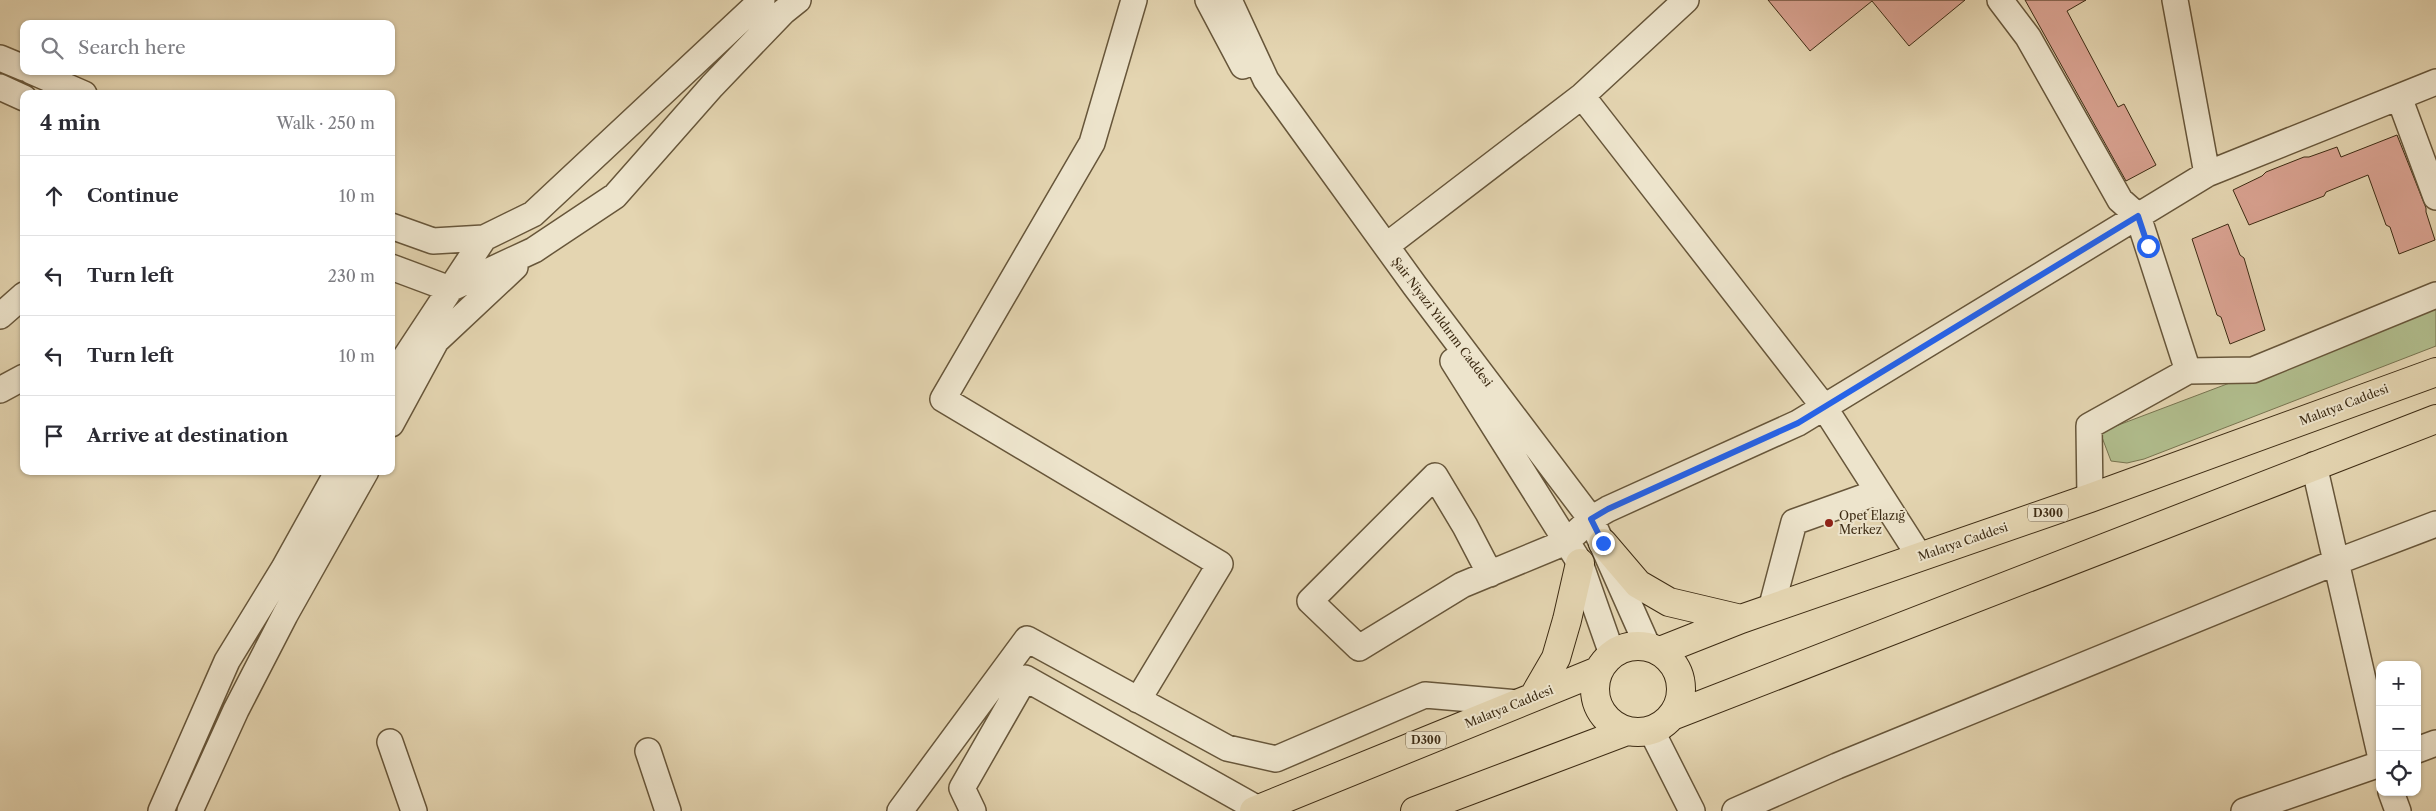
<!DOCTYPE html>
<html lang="en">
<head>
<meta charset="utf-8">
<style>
	body { margin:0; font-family:"Libre Caslon Text",serif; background:#f7f7f7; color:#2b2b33 }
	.controls { position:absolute; right:15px; bottom:15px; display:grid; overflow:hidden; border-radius:10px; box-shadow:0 1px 4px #0004 }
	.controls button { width:45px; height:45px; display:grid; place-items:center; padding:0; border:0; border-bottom:1px solid #e1e1e2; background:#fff; color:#2b2b33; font:25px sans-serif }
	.stop { position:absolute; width:15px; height:15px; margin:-11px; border:4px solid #2563eb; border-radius:50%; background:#fff }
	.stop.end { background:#2563eb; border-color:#fff; box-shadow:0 1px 5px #0008 }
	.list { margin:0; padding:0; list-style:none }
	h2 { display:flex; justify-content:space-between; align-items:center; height:65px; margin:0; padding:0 20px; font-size:21px }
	h2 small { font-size:16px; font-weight:400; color:#7c7c81 }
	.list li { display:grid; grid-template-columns:32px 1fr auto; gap:15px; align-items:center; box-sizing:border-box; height:80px; padding:0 20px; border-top:1px solid #e1e1e2 }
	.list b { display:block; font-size:19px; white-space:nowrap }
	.list em { font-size:16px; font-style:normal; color:#7c7c81 }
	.icon { flex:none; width:28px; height:28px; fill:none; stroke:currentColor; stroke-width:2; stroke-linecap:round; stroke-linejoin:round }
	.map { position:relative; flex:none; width:2436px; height:811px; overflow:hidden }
	.search { position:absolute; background:#fff; box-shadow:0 1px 4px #0004; left:20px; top:20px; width:375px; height:55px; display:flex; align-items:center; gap:12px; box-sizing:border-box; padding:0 18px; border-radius:10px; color:#7c7c81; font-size:19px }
	.panel { position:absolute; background:#fff; box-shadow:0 1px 4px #0004; left:20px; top:90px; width:375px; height:385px; border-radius:10px }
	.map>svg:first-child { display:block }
	.green { fill:#b1be8e; stroke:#777450 }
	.building { fill:#d9a291; stroke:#3d2b13 }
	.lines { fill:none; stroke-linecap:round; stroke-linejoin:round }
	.minor-casing { stroke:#67563a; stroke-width:28 }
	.highway-casing { stroke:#3d2b13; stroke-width:30 }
	.minor { stroke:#ede4cc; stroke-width:25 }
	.highway { stroke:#e4d5b1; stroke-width:28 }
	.route { stroke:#2563eb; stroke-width:6 }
	.poi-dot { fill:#8f2418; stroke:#ede4cc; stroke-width:2 }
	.labels { text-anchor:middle; stroke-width:4; stroke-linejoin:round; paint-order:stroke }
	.shield { fill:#ede4cc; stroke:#72624a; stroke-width:1 }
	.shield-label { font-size:11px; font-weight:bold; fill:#3d2b13 }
	.street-label { font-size:12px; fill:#3d2b13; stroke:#ede4cc }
	.poi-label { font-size:12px; fill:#3d2b13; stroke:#ede4cc; text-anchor:start }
</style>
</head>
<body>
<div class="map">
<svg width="2436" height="811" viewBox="0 0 2436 811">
	<rect width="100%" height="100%" fill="#e4d5b1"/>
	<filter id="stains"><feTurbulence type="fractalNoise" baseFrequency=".004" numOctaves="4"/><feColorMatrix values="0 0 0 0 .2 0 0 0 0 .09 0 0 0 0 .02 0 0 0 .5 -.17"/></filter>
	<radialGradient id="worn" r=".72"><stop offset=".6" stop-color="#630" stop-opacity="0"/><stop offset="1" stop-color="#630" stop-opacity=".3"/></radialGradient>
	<path class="green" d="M2436 305V346L2144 459 2127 463 2111 461 2100 432Z"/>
	<path class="building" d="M1768 0H1965L1909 46 1872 1 1810 51Z
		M2025 0H2086L2067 11 2118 107 2124 104 2156 165 2126 181Z
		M2397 135 2426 208V212L2435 240 2399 254 2390 227 2386 225 2368 175 2326 192 2324 196 2249 225 2233 190 2262 176 2266 172 2304 157H2309L2337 147 2341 157Z
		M2228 224 2240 255 2244 258 2265 330 2230 344 2221 317 2217 315 2192 239Z"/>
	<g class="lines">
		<g class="minor-casing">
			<path id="minor" d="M1134 0 1092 143 943 399 1220 564 1138 700
				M1208 0 1243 66
				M1229 0 1266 80 1415 286 1591 519 1648 647
				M2000 0 2028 37 2120 200 2138 216 2188 371 2089 426 2090 498
				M2175 0 2207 174
				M0 58 24 68
				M31 71 84 94
				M0 87 24 98
				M1582 96 1824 407 1920 557
				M2399 97 2436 197
				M391 226 433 241 484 238 533 214 762 0
				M1386 246 1582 96 1686 0
				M391 267 450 289 534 250 615 196 712 86 783 12 798 0
				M0 316 24 295
				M1453 361 1580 563 1612 654
				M2188 371 2253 370 2436 295
				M391 379 484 238
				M0 390 24 377
				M391 424 436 341 515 267
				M2314 465 2380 754
				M1490 574 1465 526 1435 476 1310 601 1359 648 1462 585 1566 542 1591 519 1608 509 1798 423 2207 174 2436 82
				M1771 609 1794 522 1878 492
				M1651 730 1692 811
				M390 742 414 811
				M2417 750 2436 743
				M648 751 668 811
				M2391 792 2398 811
				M161 811 227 661 284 568 338 471
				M190 811 236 710 285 615 366 471
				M900 811 1027 639 1227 748 1276 759 1425 695 1518 703
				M973 811 962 788 1025 678 1258 809
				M1735 811 1837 766 2336 562 2436 524
				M2244 811 2380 764"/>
		</g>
		<g class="highway-casing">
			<path id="highway" d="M1603 543 1638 584 1669 602 1741 619
				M1595 689a43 43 0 1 1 86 0a43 43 0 1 1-86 0Z
				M1660 651 1741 619 2090 498 2436 372
				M1534 696 1556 658 1567 620 1580 563
				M1672 716 2436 419
				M1254 811 1598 671
				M1415 811 1627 731"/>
		</g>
		<use href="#minor" class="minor"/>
		<use href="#highway" class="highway"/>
	</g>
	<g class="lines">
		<path class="route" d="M1603 543 1591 519 1608 509 1798 423 2138 216 2148 246"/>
	</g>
	<circle class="poi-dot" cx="1829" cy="523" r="5"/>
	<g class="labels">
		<g class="shield">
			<rect x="2028" y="504.5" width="40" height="17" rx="4"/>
			<rect x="1406" y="731.5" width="40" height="17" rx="4"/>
		</g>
		<g class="shield-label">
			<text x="2048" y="517">D300</text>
			<text x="1426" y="744">D300</text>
		</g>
		<g class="street-label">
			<text transform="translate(1442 322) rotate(53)" y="4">Şair Niyazi Yıldırım Caddesi</text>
			<text transform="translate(2344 405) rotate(-21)" y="4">Malatya Caddesi</text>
			<text transform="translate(1963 542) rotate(-19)" y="4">Malatya Caddesi</text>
			<text transform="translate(1509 707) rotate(-22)" y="4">Malatya Caddesi</text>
		</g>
		<g class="poi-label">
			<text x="1839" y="520">Opet Elazığ<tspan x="1839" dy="14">Merkez</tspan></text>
		</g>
	</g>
	<rect width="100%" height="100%" filter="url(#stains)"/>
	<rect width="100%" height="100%" fill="url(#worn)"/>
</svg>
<div class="controls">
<button>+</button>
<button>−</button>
<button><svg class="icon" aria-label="locate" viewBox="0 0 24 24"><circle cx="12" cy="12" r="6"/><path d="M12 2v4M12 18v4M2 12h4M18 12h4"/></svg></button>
</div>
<div class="stop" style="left:2148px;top:246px"></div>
<div class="stop end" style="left:1603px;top:543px"></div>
<div class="search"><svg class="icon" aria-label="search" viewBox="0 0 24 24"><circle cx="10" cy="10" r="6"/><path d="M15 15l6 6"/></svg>Search here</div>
<section class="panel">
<h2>4 min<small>Walk · 250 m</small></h2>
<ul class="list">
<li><svg class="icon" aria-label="ahead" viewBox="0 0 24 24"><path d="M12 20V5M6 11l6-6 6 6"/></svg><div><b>Continue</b></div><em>10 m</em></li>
<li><svg class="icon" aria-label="left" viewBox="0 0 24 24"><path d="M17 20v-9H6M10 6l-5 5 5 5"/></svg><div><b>Turn left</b></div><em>230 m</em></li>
<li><svg class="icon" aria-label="left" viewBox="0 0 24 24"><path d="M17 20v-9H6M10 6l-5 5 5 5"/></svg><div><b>Turn left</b></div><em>10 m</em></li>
<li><svg class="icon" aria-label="arrive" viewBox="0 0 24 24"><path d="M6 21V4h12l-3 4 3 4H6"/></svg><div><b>Arrive at destination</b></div></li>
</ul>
</section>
</div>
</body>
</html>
